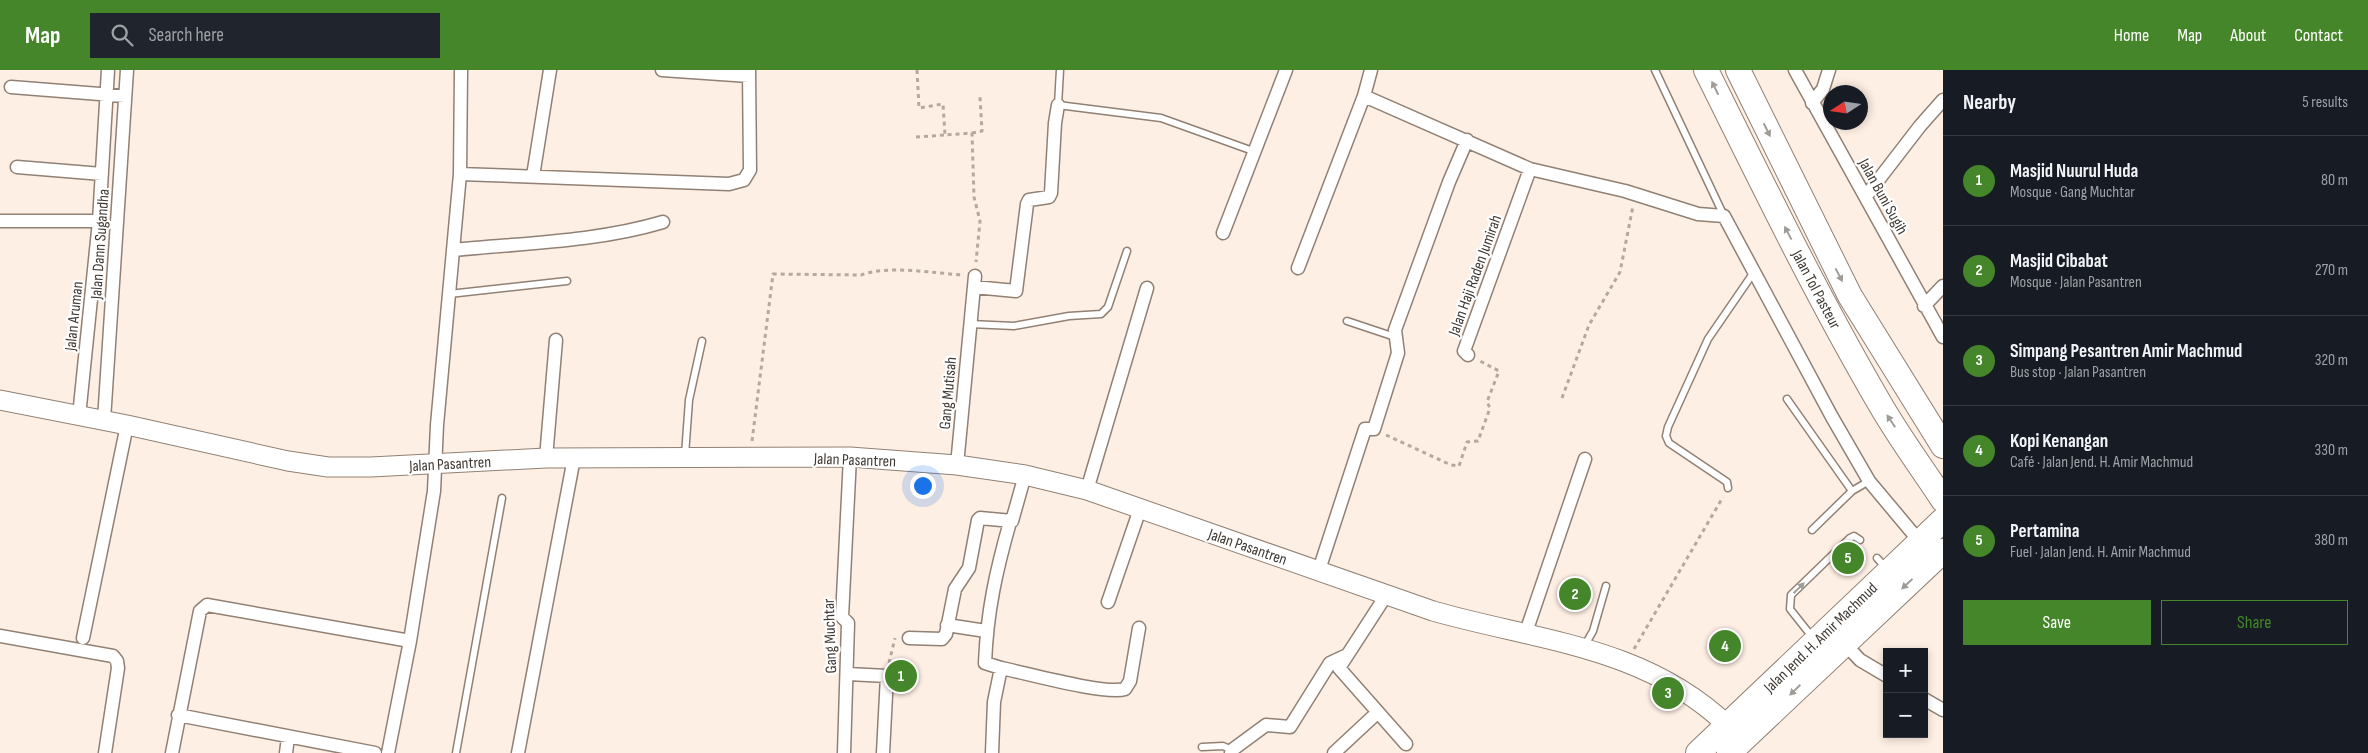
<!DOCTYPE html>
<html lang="en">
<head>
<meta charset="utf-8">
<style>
	body { margin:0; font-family:"Sofia Sans Condensed",sans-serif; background:#20242c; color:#f1f3f6 }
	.controls { position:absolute; right:15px; bottom:15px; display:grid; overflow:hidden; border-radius:0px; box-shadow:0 2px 8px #0003 }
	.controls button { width:45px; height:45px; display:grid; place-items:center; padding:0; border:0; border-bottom:1px solid #363941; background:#171b24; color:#f1f3f6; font:25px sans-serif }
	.compass { position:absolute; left:1823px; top:15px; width:45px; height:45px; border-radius:50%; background:#171b24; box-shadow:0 2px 8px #0003; rotate:258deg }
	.you { position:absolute; left:922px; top:415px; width:18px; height:18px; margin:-12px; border:4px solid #fff; border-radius:50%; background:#1a73e8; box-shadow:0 0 0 8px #1a73e833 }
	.badge { display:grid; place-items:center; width:32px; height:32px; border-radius:50%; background:#448629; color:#fff; font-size:16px; font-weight:700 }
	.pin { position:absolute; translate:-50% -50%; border:2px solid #fff; box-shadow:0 1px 5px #0006 }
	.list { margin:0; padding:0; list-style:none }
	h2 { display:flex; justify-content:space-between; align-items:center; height:65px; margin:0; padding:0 20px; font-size:21px }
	h2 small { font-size:16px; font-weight:400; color:#9ea1a6 }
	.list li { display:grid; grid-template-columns:32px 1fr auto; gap:15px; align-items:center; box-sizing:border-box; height:90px; padding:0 20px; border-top:1px solid #363941 }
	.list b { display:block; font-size:19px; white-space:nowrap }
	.list p { margin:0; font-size:16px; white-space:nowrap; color:#9ea1a6 }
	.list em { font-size:16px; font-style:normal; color:#9ea1a6 }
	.actions { display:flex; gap:10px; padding:15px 20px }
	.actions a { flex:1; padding:11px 0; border:1px solid #448629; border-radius:0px; text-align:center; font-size:18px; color:#448629 }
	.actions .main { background:#448629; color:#fff }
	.icon { flex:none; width:28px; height:28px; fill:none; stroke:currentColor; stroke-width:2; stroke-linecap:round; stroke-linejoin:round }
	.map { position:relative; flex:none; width:1943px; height:683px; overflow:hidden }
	header { display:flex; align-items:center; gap:30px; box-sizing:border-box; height:70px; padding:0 25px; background:#448629; color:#fff }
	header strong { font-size:24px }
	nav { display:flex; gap:28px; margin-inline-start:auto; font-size:18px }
	.search { width:350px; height:45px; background:#20242c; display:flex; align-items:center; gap:12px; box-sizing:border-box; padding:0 18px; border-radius:0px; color:#9ea1a6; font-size:19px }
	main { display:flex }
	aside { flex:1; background:#171b24 }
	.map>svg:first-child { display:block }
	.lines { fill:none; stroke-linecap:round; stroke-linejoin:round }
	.lane-casing { stroke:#918073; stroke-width:9 }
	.street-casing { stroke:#918073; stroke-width:15 }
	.secondary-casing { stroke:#918073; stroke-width:21 }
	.highway-casing { stroke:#918073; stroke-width:26 }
	.path { stroke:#b4a89f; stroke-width:3; stroke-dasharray:4 4; stroke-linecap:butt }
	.lane { stroke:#fff; stroke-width:6 }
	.street { stroke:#fff; stroke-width:12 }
	.secondary { stroke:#fff; stroke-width:19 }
	.highway { stroke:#fff; stroke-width:24 }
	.oneway { fill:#9f9c98 }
	.labels { text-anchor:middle; stroke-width:4.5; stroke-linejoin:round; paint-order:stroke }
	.street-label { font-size:16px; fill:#3f3832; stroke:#fff }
</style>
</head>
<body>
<header>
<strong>Map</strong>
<div class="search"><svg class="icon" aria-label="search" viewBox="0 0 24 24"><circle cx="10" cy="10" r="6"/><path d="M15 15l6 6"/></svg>Search here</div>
<nav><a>Home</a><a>Map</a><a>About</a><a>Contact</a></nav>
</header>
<main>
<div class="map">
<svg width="1943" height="683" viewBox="0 0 1943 683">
	<rect width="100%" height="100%" fill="#feefe4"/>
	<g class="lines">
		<g class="lane-casing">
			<path id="lane" d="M1060 0 1058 35 1161 48 1253 81
				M1655 0 1724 146
				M449 224 567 211
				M1347 251 1395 267
				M970 254 1014 256 1069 246 1101 244 1108 237 1127 181
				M1787 329 1852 421
				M685 385 689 330 702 271
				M1728 418 1727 412 1669 373 1666 366 1668 357 1708 269 1754 202
				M1812 460 1852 421 1869 411
				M1877 488 1886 498
				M1813 568 1790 539 1791 525 1850 468 1854 466 1860 470
				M1585 575 1593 561 1606 516
				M1202 677 1223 676 1232 680
				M456 683 502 428"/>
		</g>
		<g class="street-casing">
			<path id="street" d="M662 0 749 6
				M1795 0 1943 267
				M11 17 125 26
				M1364 26 1530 99 1625 121 1698 144 1724 146 1832 347 1869 411 1920 472
				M1812 33 1823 19 1829 0
				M17 97 102 104
				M460 104 729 114 744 110 750 100 749 0
				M533 106 550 0
				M1866 126 1920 56 1943 30
				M0 151H99
				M1223 163 1286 0
				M454 180C523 173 596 172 663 152
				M1298 198 1364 26 1371 0
				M974 217 1016 221 1027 134 1029 130 1049 127 1051 123 1055 53 1058 35
				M1924 236 1943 216
				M1468 285 1464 281 1530 99
				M79 346 99 151 108 0
				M104 350 127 0
				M546 388 556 270
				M957 395 975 206
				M1087 420 1147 218
				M1319 500 1365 359H1374L1398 283 1395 260 1449 112 1467 70
				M1387 524 1339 598 1406 674
				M1108 532 1140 439
				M947 555 986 561
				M1526 562 1585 389
				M0 566 113 586 117 591 118 598 105 683
				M83 568 127 355
				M909 568 942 569 946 564 955 519 969 498 978 450 980 448 1012 451 1025 405
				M1844 573 1860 590 1887 606
				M1001 598C1026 603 1105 625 1125 619L1130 611 1139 558
				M848 604 887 606 883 683
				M1924 629 1943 640
				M178 645 375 683
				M172 683 200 541 207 535 410 571
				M286 683 288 667
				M388 683 410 571 434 421 437 355 460 104 461 0
				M518 683 574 388
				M844 683 848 553 842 547 850 387
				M992 683 994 632 1001 598 985 593C987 542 996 501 1010 452
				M1231 683 1232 680 1266 655 1290 657 1330 593 1345 586
				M1334 683 1378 642"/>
		</g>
		<g class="secondary-casing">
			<path id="secondary" d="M0 330 127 355 288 391 328 397H371L546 388 850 387 957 395 1025 405 1087 420 1433 541C1538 571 1644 576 1727 655"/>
		</g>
		<g class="highway-casing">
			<path id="highway" d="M1706 0C1762 113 1817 226 1880 334 1899 367 1922 398 1943 430
				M1738 0 1850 226 1943 376
				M1698 683 1943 450
				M1729 683 1943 481"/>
		</g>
		<path class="path" d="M917 0 919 38 943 34 945 65 972 63 974 127 980 151 976 192
			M972 63 982 61 980 27
			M916 67 945 65
			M1562 328 1589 255 1620 202 1633 136
			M1386 365 1451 395 1459 396 1467 372 1478 371 1490 338 1487 332 1499 301 1480 291
			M752 371 773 204 861 205C887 195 934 203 962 205
			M1634 579 1723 427
			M889 593 895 568"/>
		<use href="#lane" class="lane"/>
		<use href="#street" class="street"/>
		<use href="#secondary" class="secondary"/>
		<use href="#highway" class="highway"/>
	</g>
	<defs><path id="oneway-solid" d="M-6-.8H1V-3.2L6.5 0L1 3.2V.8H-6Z" transform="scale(1.25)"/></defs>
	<g class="oneway">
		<use href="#oneway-solid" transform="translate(1715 18) rotate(-116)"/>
		<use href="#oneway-solid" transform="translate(1767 60) rotate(64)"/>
		<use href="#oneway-solid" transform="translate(1788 163) rotate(-118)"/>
		<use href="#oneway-solid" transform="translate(1839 205) rotate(62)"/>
		<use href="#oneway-solid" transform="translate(1891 351) rotate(-124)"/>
		<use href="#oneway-solid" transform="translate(1907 514) rotate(137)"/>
		<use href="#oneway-solid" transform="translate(1799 518) rotate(-44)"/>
		<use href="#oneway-solid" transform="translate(1795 620) rotate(136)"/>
	</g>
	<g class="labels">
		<g class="street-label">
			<text transform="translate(1884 126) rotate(61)" y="6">Jalan Buni Sugih</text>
			<text transform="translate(99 174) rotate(-86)" y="6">Jalan Dann Sugandha</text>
			<text transform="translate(1474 205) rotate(-70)" y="6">Jalan Haji Raden Jumirah</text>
			<text transform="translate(1817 219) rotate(62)" y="6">Jalan Tol Pasteur</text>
			<text transform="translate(73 246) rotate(-84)" y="6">Jalan Aruman</text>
			<text transform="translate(947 323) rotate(-85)" y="6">Gang Mutisah</text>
			<text transform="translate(855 389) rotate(2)" y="6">Jalan Pasantren</text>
			<text transform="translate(450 393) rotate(-3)" y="6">Jalan Pasantren</text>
			<text transform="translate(1248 476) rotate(19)" y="6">Jalan Pasantren</text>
			<text transform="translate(829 566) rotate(-92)" y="6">Gang Muchtar</text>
			<text transform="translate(1820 567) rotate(-44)" y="6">Jalan Jend. H. Amir Machmud</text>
		</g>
	</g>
</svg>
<div class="controls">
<button>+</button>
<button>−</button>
</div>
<svg class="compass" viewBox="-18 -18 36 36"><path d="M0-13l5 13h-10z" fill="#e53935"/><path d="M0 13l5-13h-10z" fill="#9ea1a6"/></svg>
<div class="you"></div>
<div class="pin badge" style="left:901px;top:606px">1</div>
<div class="pin badge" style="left:1575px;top:524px">2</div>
<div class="pin badge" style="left:1668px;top:623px">3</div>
<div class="pin badge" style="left:1725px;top:576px">4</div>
<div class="pin badge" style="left:1848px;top:488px">5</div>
</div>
<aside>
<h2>Nearby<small>5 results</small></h2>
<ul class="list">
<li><span class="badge">1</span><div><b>Masjid Nuurul Huda</b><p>Mosque · Gang Muchtar</p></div><em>80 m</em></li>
<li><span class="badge">2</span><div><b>Masjid Cibabat</b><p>Mosque · Jalan Pasantren</p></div><em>270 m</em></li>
<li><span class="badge">3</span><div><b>Simpang Pesantren Amir Machmud</b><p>Bus stop · Jalan Pasantren</p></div><em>320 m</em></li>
<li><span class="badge">4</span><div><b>Kopi Kenangan</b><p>Café · Jalan Jend. H. Amir Machmud</p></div><em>330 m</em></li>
<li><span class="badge">5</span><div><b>Pertamina</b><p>Fuel · Jalan Jend. H. Amir Machmud</p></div><em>380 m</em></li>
</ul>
<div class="actions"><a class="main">Save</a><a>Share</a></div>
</aside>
</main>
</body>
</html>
